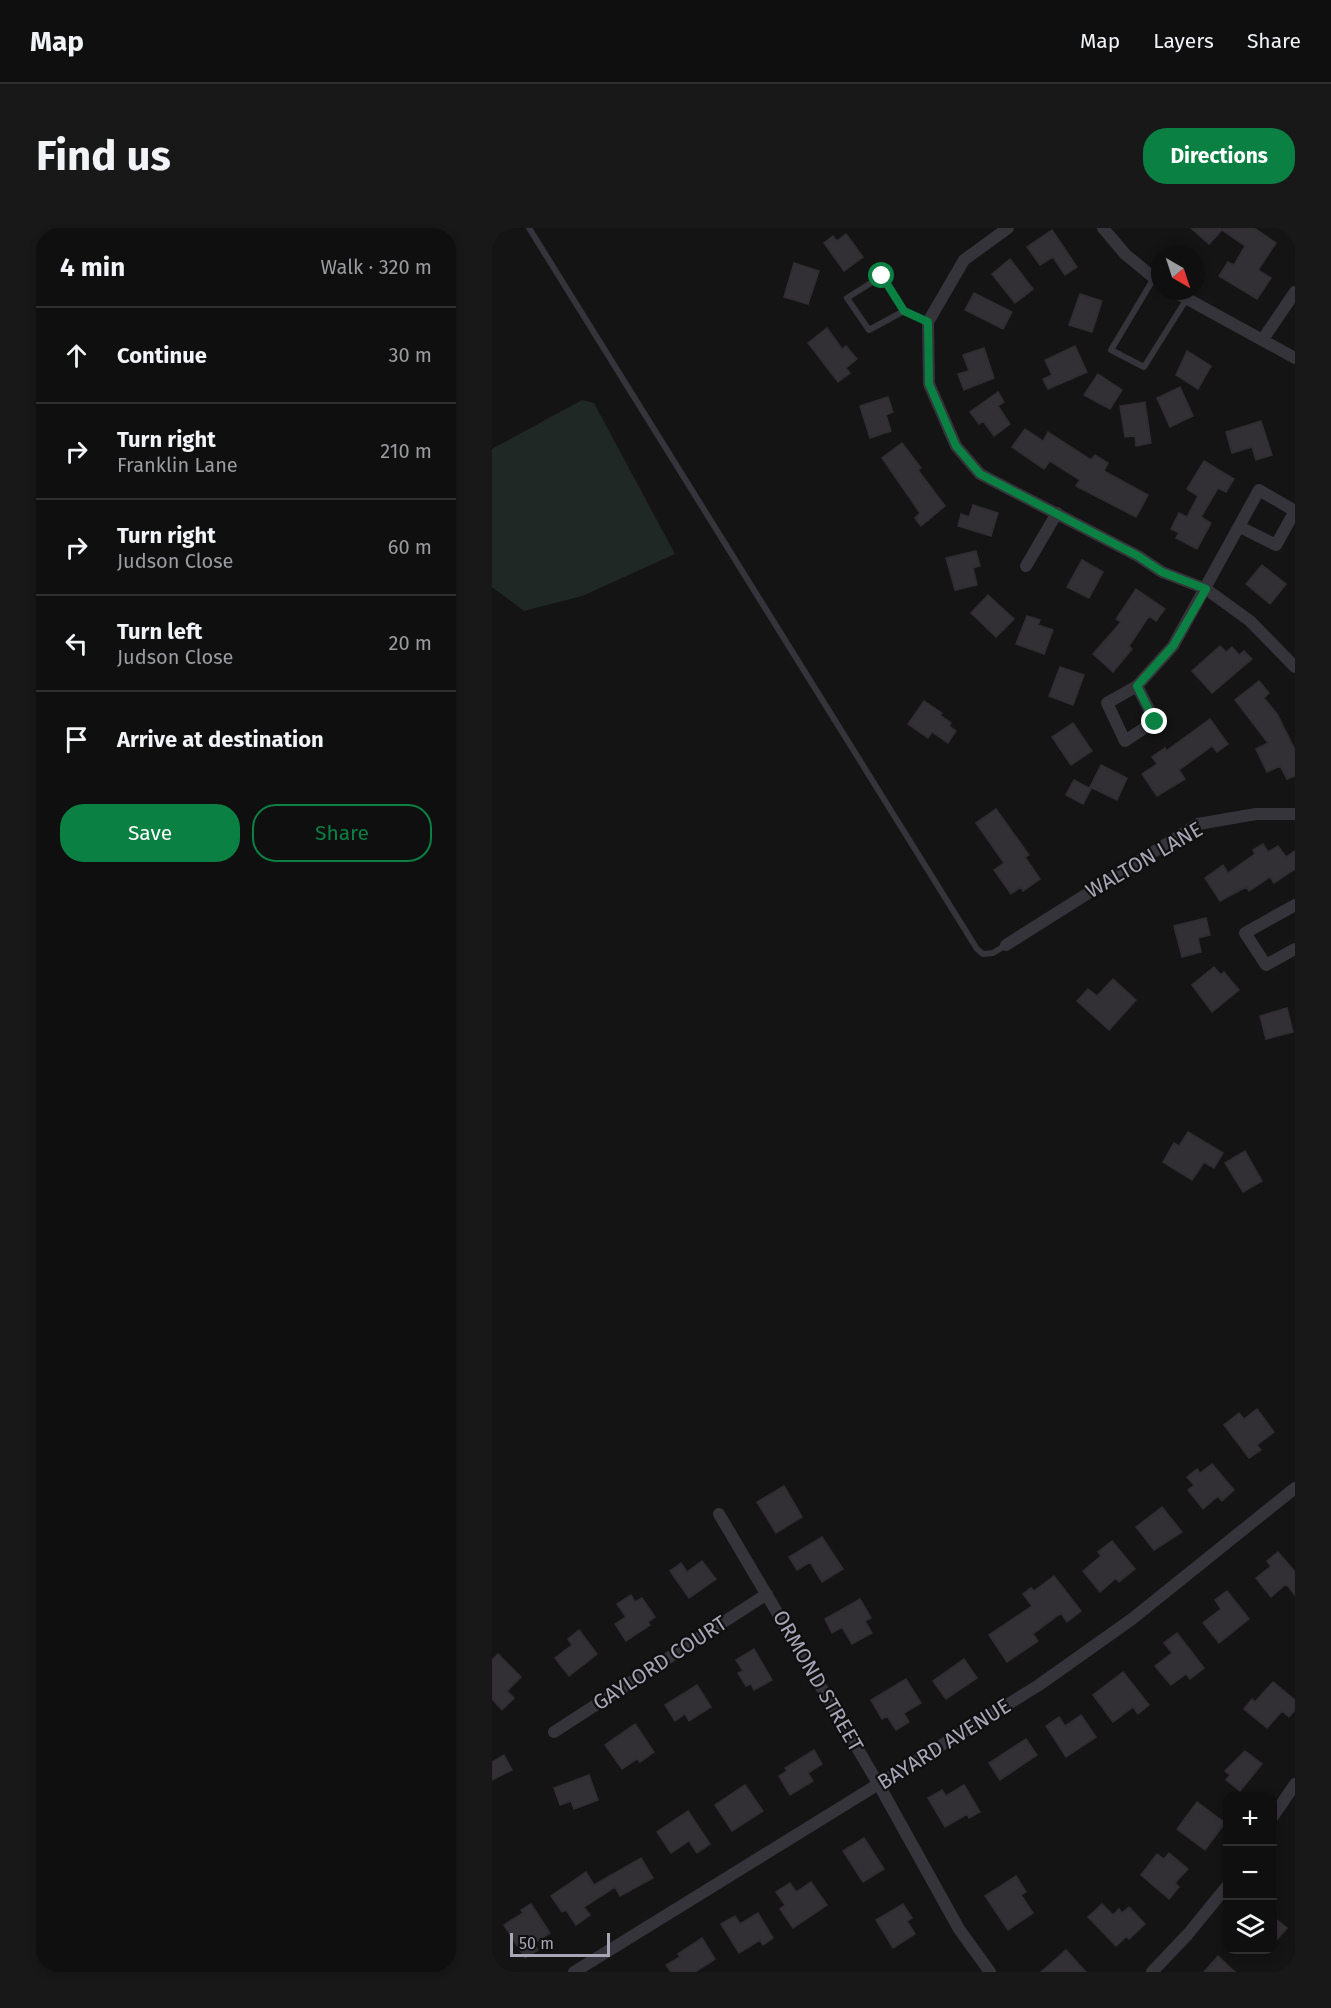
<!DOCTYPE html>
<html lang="en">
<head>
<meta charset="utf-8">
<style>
	body { margin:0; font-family:"Fira Sans",sans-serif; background:#181819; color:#f1f3f6 }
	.controls { position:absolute; right:18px; bottom:18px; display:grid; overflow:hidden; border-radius:12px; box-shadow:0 3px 9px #0003 }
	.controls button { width:54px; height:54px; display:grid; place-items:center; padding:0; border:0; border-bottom:2px solid #2f2f30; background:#0f0f10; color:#f1f3f6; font:30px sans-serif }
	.compass { position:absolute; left:659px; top:18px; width:54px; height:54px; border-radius:50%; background:#0f0f10; box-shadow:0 3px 9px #0003; rotate:141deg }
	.scale { position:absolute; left:18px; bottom:15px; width:100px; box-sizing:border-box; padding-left:6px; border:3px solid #a8a5b6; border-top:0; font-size:16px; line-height:21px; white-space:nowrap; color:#a8a5b6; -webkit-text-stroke:4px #0f0f10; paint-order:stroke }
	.stop { position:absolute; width:18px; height:18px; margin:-14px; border:4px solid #0b8043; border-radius:50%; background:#fff }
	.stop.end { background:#0b8043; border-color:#fff; box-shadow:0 2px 6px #0008 }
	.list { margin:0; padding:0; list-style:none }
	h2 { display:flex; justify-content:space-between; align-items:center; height:78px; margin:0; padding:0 24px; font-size:26px }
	h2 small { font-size:20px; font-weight:400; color:#9b9c9f }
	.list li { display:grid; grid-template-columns:39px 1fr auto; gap:18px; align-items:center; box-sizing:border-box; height:96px; padding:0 24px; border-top:2px solid #2f2f30 }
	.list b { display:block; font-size:22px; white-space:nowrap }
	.list p { margin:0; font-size:20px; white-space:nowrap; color:#9b9c9f }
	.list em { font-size:20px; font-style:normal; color:#9b9c9f }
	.actions { display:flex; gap:12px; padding:18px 24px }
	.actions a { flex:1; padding:14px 0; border:2px solid #0b8043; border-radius:24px; text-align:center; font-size:21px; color:#0b8043 }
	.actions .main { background:#0b8043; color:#fff }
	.icon { flex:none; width:33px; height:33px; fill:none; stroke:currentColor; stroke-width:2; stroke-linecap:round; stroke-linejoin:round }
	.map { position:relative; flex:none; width:803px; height:1744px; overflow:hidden; border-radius:24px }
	header { display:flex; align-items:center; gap:36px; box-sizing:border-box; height:84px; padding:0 30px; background:#0f0f10; border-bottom:2px solid #2f2f30 }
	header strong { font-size:28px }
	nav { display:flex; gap:33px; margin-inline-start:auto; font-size:21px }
	.intro { display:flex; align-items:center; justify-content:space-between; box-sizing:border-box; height:144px; padding:0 36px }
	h1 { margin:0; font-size:42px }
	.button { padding:15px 27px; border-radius:24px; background:#0b8043; color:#fff; font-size:21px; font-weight:700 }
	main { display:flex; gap:36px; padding:0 36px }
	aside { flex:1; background:#0f0f10; border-radius:24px; box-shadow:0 3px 9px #0003 }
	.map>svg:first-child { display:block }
	.green { fill:#202825 }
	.building { fill:#323034; stroke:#2f2d32; stroke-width:1.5 }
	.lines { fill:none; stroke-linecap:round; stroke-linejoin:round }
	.lane { stroke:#36343b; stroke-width:6 }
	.street { stroke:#36343b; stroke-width:12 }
	.route { stroke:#0b8043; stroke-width:8 }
	.labels { text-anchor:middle; stroke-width:4.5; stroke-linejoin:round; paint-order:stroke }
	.street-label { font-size:21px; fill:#a8a5b6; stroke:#0f0f10 }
</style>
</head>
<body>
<header>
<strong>Map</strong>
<nav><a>Map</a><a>Layers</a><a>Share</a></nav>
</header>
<div class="intro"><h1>Find us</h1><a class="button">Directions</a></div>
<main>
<aside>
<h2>4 min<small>Walk · 320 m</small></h2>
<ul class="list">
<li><svg class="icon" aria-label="ahead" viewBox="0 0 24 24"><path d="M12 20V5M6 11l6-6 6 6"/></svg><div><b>Continue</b></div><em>30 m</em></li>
<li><svg class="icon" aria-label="right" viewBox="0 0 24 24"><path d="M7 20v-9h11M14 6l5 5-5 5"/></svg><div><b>Turn right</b><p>Franklin Lane</p></div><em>210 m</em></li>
<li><svg class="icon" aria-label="right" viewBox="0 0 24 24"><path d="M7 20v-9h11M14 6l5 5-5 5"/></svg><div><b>Turn right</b><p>Judson Close</p></div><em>60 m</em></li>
<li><svg class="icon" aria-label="left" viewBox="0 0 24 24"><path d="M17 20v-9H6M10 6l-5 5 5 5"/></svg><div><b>Turn left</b><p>Judson Close</p></div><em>20 m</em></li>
<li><svg class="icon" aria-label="arrive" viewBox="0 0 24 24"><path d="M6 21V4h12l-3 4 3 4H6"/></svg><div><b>Arrive at destination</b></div></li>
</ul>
<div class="actions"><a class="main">Save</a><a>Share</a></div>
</aside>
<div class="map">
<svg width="803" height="1744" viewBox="0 0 803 1744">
	<rect width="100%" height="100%" fill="#141415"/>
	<path class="green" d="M90 172 102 175 183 326 90 368 32 383 0 359V221Z"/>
	<path class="building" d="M699 0H762L784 15 766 42 779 50 765 71 727 48 736 34 742 37 753 18 730 2 717 16Z
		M560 2 585 39 573 47 561 29 548 37 535 19Z
		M354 6 371 29 352 43 332 15 341 8 345 13Z
		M518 31 541 61 523 75 500 46Z
		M302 35 327 43 316 76 292 69Z
		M482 65 520 84 511 101 473 82Z
		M588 66 610 73 600 104 577 97Z
		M335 100 350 121 354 118 365 131 354 140 358 145 346 154 316 115Z
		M583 118 595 144 556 161 551 151 560 147 553 132Z
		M492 120 502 150 472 162 466 146 477 143 471 127Z
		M695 123 719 138 706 161 684 147Z
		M606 146 630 162 618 181 592 167Z
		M688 159 701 188 678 199 665 170Z
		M506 164 512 174 506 178 518 196 502 208 491 193 487 196 478 184Z
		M396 169 401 184 394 187 399 203 378 210 368 178Z
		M653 174 659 215 644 218 643 208 633 209 628 178Z
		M769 193 780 227 764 232 760 219 740 225 734 204Z
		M533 201 551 213 556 204 599 232 603 227 616 235 612 243 656 267 644 289 584 258 588 252 558 233 552 241 520 219Z
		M410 215 429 240 426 242 453 278 429 298 423 290 428 285 390 230Z
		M712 233 742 251 734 264 726 260 709 289 719 295 705 321 684 310 687 305 679 301 687 285 695 289 706 268 695 261Z
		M481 277 506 285 499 308 466 298 469 286 477 289Z
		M484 323 488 338 481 340 485 357 463 362 454 330Z
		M590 332 611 344 597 370 575 359Z
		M770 337 794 356 778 376 754 356Z
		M644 361 673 381 664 393 657 388 637 418 640 421 621 444 601 426 629 394 624 391Z
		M496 367 522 391 504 409 479 385Z
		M535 388 548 392 546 397 561 402 552 426 524 416Z
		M728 418 734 424 740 419 747 427 752 423 760 431 720 465 700 443Z
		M568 439 592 447 581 477 557 468Z
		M767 453 777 465 772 470 785 486 803 522V548L795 551 788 538 775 544 764 521 776 515 743 472Z
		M432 473 450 485 448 487 459 495 457 498 464 503 456 515 440 504 436 510 416 496Z
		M718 491 736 516 725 524 720 518 687 542 693 551 665 568 650 546 665 536 660 529 673 520 674 523Z
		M581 495 600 523 579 537 560 509Z
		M609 537 635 550 625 572 598 559Z
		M582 552 599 561 591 576 574 567Z
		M504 581 537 627 533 629 548 651 531 663 529 659 519 666 502 642 512 635 484 595Z
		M771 616 776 624 786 618 794 629 803 623V641L782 655 778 649 757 663 754 659 728 673 713 650 731 637 736 645 763 626 761 622Z
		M714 690 718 707 706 710 709 724 690 729 682 698Z
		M722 739 729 747 732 744 747 762 720 784 700 757Z
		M621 751 644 772 617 802 585 773 596 761 605 768Z
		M795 780 801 804 774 811 768 788Z
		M696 904 731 925 722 940 712 934 700 952 671 934 682 915 687 918Z
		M753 923 770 953 751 964 733 935Z
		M765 1181 782 1204 765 1217 769 1222 757 1230 732 1197 747 1185 752 1191Z
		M720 1236 742 1262 730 1273 726 1268 711 1281 696 1262 702 1257 695 1249 705 1241 708 1245Z
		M292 1258 310 1289 284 1305 265 1274Z
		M670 1279 690 1304 662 1322 644 1299Z
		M330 1309 351 1341 330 1354 318 1334 305 1342 297 1329Z
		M620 1313 643 1341 627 1354 624 1350 608 1364 591 1343 609 1328 606 1324Z
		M786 1324 803 1344V1367L794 1356 779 1369 764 1350 779 1338 775 1333Z
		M210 1333 224 1351 197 1370 178 1343 189 1335 195 1344Z
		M562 1348 589 1383 575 1394 569 1385 541 1406 546 1413 515 1434 497 1407 540 1378 531 1366 539 1360 542 1363Z
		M735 1363 757 1391 727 1415 711 1395 729 1381 723 1372Z
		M139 1367 143 1374 150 1370 163 1389 156 1394 158 1397 134 1413 123 1396 134 1389 125 1376Z
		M368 1371 379 1390 373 1393 380 1405 360 1416 350 1399 340 1405 333 1391Z
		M87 1402 105 1426 77 1448 63 1430 80 1417 76 1411Z
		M685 1405 712 1440 698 1451 694 1446 679 1457 663 1438 680 1425 672 1415Z
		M262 1421 280 1452 262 1462 259 1456 254 1458 246 1445 251 1443 244 1432Z
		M6 1426 29 1449 15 1463 22 1470 10 1482 0 1471V1432Z
		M472 1431 485 1450 454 1471 441 1453Z
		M631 1444 657 1477 646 1486 641 1479 621 1494 601 1467Z
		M414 1451 429 1475 412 1485 417 1494 404 1502 395 1488 390 1491 379 1472Z
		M781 1454 803 1472V1482L797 1489 790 1483 775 1500 752 1481 760 1471 763 1474Z
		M205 1457 219 1479 197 1493 193 1486 183 1493 173 1477Z
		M589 1487 604 1509 574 1529 554 1498 567 1489 573 1498Z
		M143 1496 162 1524 148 1534 145 1531 130 1541 113 1517Z
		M534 1511 545 1527 508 1552 497 1535Z
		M322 1522 330 1536 316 1545 321 1553 298 1567 287 1548 295 1543 293 1540Z
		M753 1523 770 1536 748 1563 734 1552 738 1547 733 1543Z
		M12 1527 20 1542 0 1552V1534Z
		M97 1547 106 1572 82 1581 79 1573 68 1577 62 1560Z
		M253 1557 271 1583 240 1603 223 1577Z
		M472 1557 488 1584 477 1590 475 1586 453 1599 436 1570 450 1562 454 1568Z
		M705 1574 733 1595 713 1622 685 1601Z
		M196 1583 218 1616 205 1625 197 1613 179 1625 165 1604Z
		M372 1610 392 1641 371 1654 351 1623Z
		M677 1625 696 1641 683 1655 687 1659 677 1671 649 1647 665 1626 672 1631Z
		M149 1630 161 1650 128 1668 123 1659 92 1679 98 1687 84 1697 74 1682 70 1684 59 1668 94 1644 102 1657Z
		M524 1648 534 1664 529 1667 541 1685 516 1702 493 1668Z
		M319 1654 335 1677 301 1700 288 1681 293 1677 284 1664 298 1655 304 1664Z
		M39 1676 58 1705 42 1715 46 1722 33 1730 12 1697 31 1685 29 1682Z
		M411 1676 420 1690 415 1693 423 1706 401 1720 384 1692Z
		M610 1676 621 1687 627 1681 630 1685 637 1679 653 1696 637 1711 635 1708 624 1718 596 1689Z
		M266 1685 281 1710 271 1717 268 1712 247 1725 229 1696 243 1688 248 1696Z
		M780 1688 795 1700 780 1717Z
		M210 1710 223 1731 203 1744H179L174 1737 188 1729 186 1726Z
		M574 1722 594 1744H549Z
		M726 1728 743 1744H712Z"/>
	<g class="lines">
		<path class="lane" d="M37 0 485 721 491 726 501 725 514 717
			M662 50 619 122 652 139 694 72
			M412 83 390 48 355 70 377 102 412 83 436 94"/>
		<path class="street" d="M516 0 472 32 436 94 437 156 464 218 488 246 646 328 670 344 714 361 758 393 803 439
			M611 0 633 26 668 55
			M681 63 803 130
			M771 111 803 64
			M748 299 784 317 803 283
			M534 338 565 285
			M645 458 663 493 633 513 615 475 645 458 681 418 767 262 803 283
			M803 677 753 705 774 737 803 721
			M514 717 706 596 764 586H803
			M227 1286 387 1557 467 1701 498 1744
			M62 1504 275 1366
			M780 1590 803 1556
			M82 1744 547 1457 640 1391 803 1260
			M660 1744 696 1706 736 1657"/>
	</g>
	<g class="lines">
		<path class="route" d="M390 48 412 83 436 94 437 156 464 218 488 246 646 328 670 344 714 361 681 418 645 458 663 494"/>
	</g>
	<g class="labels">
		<g class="street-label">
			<text transform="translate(652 632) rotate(-30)" y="7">WALTON LANE</text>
			<text transform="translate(168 1435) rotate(-33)" y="7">GAYLORD COURT</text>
			<text transform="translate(326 1453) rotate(60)" y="7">ORMOND STREET</text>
			<text transform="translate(452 1516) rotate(-32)" y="7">BAYARD AVENUE</text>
		</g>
	</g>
</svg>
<div class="controls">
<button>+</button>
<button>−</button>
<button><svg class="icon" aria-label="layers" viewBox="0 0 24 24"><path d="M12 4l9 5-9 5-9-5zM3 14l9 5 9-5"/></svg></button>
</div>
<svg class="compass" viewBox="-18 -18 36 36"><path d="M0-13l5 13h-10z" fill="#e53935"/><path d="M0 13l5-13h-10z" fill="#9b9c9f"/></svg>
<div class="scale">50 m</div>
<div class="stop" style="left:390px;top:48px"></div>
<div class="stop end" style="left:663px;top:494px"></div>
</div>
</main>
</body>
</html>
